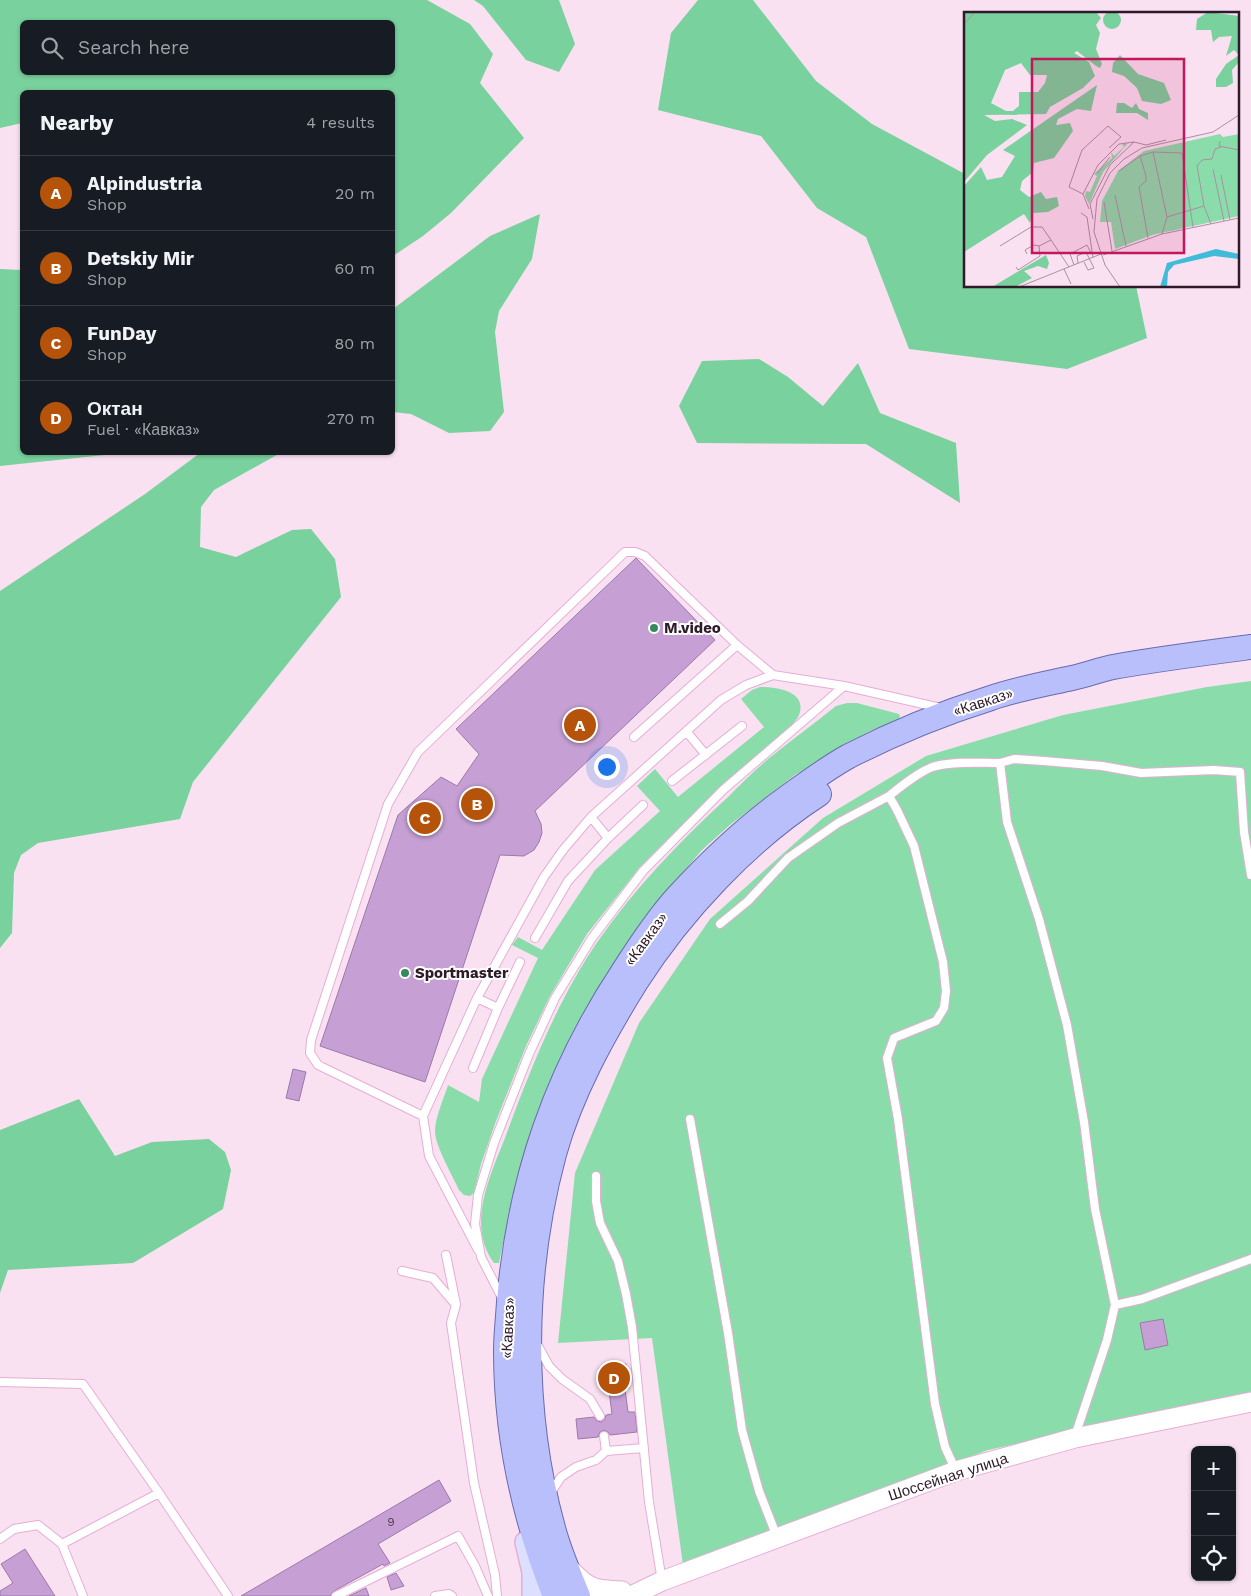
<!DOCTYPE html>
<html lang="en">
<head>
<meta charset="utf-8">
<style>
	body { margin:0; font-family:"Work Sans",sans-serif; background:#242831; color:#f1f3f6 }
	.controls { position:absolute; right:15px; bottom:15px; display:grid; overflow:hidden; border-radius:8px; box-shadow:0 1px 4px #0004 }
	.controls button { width:45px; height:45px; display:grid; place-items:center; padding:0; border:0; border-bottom:1px solid #363941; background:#171b24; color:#f1f3f6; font:25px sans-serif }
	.you { position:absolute; left:606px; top:766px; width:18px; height:18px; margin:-12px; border:4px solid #fff; border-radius:50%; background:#1a73e8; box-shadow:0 0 0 8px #1a73e833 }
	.badge { display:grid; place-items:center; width:32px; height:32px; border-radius:50%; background:#b45309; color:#fff; font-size:16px; font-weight:700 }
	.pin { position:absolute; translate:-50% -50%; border:2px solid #fff; box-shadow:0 1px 5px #0006 }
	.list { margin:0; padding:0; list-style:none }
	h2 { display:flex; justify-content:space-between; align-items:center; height:65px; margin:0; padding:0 20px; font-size:21px }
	h2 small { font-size:16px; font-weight:400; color:#9ea1a6 }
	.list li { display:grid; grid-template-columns:32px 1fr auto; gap:15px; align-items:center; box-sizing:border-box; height:75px; padding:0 20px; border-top:1px solid #363941 }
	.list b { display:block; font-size:19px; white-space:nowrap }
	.list p { margin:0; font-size:16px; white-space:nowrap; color:#9ea1a6 }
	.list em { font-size:16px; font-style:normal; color:#9ea1a6 }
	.icon { flex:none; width:28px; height:28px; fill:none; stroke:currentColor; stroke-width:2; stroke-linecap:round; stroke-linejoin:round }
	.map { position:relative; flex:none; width:1251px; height:1596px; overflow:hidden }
	.search { position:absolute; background:#171b24; box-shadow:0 1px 4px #0004; left:20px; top:20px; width:375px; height:55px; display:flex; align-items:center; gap:12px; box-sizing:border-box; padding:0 18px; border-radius:8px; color:#9ea1a6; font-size:19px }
	.panel { position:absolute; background:#171b24; box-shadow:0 1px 4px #0004; left:20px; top:90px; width:375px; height:365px; border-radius:8px }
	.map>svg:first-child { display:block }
	.green { fill:#8addab }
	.forest { fill:#79d19d; fill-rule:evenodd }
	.building { fill:#c6a0d4; stroke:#9d78ab }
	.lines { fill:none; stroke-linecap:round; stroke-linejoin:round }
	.service-casing { stroke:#e6add7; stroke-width:10 }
	.tertiary-casing { stroke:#e6add7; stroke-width:21 }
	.secondary-casing { stroke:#e6add7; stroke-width:24 }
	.primary-casing { stroke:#6a6aaf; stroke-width:26 }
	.service { stroke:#fff; stroke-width:8 }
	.tertiary { stroke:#fff; stroke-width:19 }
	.secondary { stroke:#dcdffd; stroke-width:21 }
	.primary { stroke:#b8bffa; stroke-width:24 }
	.poi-dot { fill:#35895c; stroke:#fff; stroke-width:2 }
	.labels { text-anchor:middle; stroke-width:4; stroke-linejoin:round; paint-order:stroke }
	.number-label { font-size:12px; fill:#553c54 }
	.poi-label { font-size:15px; font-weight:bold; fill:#2f1a2a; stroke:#fff; text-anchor:start }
	.street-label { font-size:15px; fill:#2f1a2a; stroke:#fff }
	.inset-road { fill:none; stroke:#a891a2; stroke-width:1 }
	.view { fill:#c2185b; fill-opacity:0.15; stroke:#c2185b; stroke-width:2.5 }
	.inset-edge { fill:none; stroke:#2f1a2a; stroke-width:2.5 }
</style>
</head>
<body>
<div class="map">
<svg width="1251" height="1596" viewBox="0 0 1251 1596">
	<rect width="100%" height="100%" fill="#f9e1f2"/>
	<path class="green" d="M1251 681V1394L988 1450 683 1565 652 1338 558 1343 575 1173 639 1023 710 919 823 818 926 756 1063 715 1207 687Z
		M760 687C776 687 808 691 799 715 798 718 794 722 792 725L723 784 640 867 587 934 550 996 526 1046 496 1121 481 1164 474 1193 470 1196 464 1195 459 1190C453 1176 435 1146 435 1131 435 1118 444 1098 448 1085L479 1102 482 1079 538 958 512 945 518 937 542 950 595 870 660 811 637 786 655 769 678 797 764 727 741 699 752 690Z
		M847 703H857L899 714 900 716 899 719 868 732 795 775 731 824 702 850 653 908 606 974 563 1054 534 1121 515 1184 499 1263H494C466 1226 490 1176 505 1138 530 1070 557 1001 598 941 635 888 680 841 727 798 740 785 754 771 768 759 790 741 814 724 836 706Z"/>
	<path class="forest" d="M0 0H427L470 24 493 54 480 83 524 138 451 213 423 236 393 256 392 92H22V123L0 128ZM22 22H392V72H22Z
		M474 0H559L575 44 559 72 526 60 483 6Z
		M698 0H753L816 81 872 124 965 174V286H1136L1147 338 1067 369 909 349 866 237 817 208 761 136 658 110 671 33Z
		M540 214 532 259 499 311 495 332 504 412 490 431 449 433 411 414 393 412V309L490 236Z
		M0 269 22 270V452L115 453 114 454 0 466Z
		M759 359 788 377 823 406 858 363 880 413 956 443 960 503 866 444 697 443 679 406 702 361Z
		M282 452 214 490 201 507 200 547 236 557 292 530 311 529 335 559 341 597 193 782 180 819 38 843 21 855 14 873 12 933 0 948V591L145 494 200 453Z
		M79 1099 115 1156 152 1142 209 1139 225 1152 231 1170 223 1209 133 1263 8 1270 0 1293V1130Z"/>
	<path class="building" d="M636 558 715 640 535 811 541 824 542 833 539 842 534 850 524 856 500 855 425 1082 320 1046 398 815 441 777 457 786 479 754 456 729Z
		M293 1069 306 1072 299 1101 286 1098Z
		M1163 1319 1168 1345 1145 1350 1140 1323Z
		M626 1364 629 1388 625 1389 628 1412H635L637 1432 610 1435 608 1432 604 1430 600 1432 598 1437 578 1439 576 1419 594 1417 597 1421 601 1422 605 1419 606 1415 612 1414 609 1391 603 1392 599 1368Z
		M439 1480 451 1501 378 1544 390 1563 384 1566 383 1564 334 1591 330 1596H241Z
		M25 1549 55 1596H0V1591L13 1583 1 1564Z
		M396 1573 404 1586 391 1590 387 1577Z
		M366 1588 369 1596H349Z"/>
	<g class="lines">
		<g class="service-casing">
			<path id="service" d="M686 731 706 755
				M634 737 737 645 773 675
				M1000 763 1014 759 1044 761 1102 766 1141 773 1214 770 1240 772 1244 832 1251 875
				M672 781 742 726
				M889 796C900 787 922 769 936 766 956 761 979 763 1000 763L1007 822 1039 919 1067 1025 1084 1122 1095 1209 1115 1305 1107 1340 1075 1436
				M591 817 608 838
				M720 924 748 901 788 858 838 823 889 796 897 810 914 846 943 962 946 991 944 1008 936 1021 894 1038 887 1058 898 1119 935 1404 945 1447 956 1471
				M535 938 568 881 608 838 643 805
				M477 998 498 1008
				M473 1068 498 1008 520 962
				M423 1116 318 1065 310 1053 311 1040 388 804 418 752 625 552H635L645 556 737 645
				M690 1119 728 1333 742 1430 759 1491 777 1537
				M596 1176V1201L600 1223 618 1261 626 1294 632 1327 649 1502 662 1581
				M478 1250 429 1156 423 1116 477 998 544 877 563 850 591 817 721 700 746 685 773 675 844 686
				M446 1255 456 1304
				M402 1271 433 1278 456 1305 451 1323 474 1483 495 1575 497 1596
				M502 1298 481 1257 475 1224 478 1195 494 1143 529 1054 555 998 592 938 643 871 723 790 844 686 941 708
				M1115 1305 1142 1299 1251 1259
				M538 1346 549 1366 562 1379 590 1399 600 1416
				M0 1382 83 1384 159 1493
				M606 1451 644 1448
				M550 1494 561 1477 576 1467 596 1460 606 1451 604 1436
				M0 1539 14 1529 38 1525 62 1544
				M83 1596 62 1544 159 1493 228 1596
				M336 1596 458 1536 475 1566 488 1596
				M435 1596 449 1594 452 1596"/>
		</g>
		<g class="tertiary-casing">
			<path id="tertiary" d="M569 1568C588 1589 594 1590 622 1591
				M631 1596 662 1581 956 1471 1075 1438 1251 1402"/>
		</g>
		<g class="secondary-casing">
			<path id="secondary" d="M526 1542 533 1572V1596"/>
		</g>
		<g class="primary-casing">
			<path id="primary" d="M555 1596C524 1518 506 1435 506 1351 506 1335 508 1319 509 1302 519 1180 556 1073 624 970 640 945 657 919 677 897 710 861 746 827 785 799 806 784 827 768 849 756 894 733 943 713 991 698 1017 689 1045 684 1072 678 1086 675 1099 670 1113 667 1158 659 1205 653 1251 647
				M578 1596C569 1574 559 1551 553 1528 520 1409 522 1272 554 1154 571 1093 603 1035 636 982 681 911 748 840 819 794"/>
		</g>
		<use href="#service" class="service"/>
		<use href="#tertiary" class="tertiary"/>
		<use href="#secondary" class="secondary"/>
		<use href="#primary" class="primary"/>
	</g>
	<g class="poi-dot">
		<circle cx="654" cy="628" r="5"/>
		<circle cx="405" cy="973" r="5"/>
	</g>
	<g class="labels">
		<g class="number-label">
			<text x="391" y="1526">9</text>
		</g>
		<g class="poi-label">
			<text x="664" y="633">M.video</text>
			<text x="415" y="978">Sportmaster</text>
		</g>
		<g class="street-label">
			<text transform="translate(983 702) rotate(-18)" y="5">«Кавказ»</text>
			<text transform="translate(646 939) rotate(-54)" y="5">«Кавказ»</text>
			<text transform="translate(508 1328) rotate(-87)" y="5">«Кавказ»</text>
			<text transform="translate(948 1477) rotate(-18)" y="5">Шоссейная улица</text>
		</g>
	</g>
	<g transform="translate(964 12)">
		<rect width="275" height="275" fill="#f9e1f2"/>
		<path d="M256 122 259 125 275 122V204L188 223 151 237 147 210H136L138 189 154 159 180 139ZM164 131 139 160 125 192 121 184 122 179 126 180 133 164 130 162 148 146 147 140 150 144 160 135 158 132Z" fill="#8addab"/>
		<path d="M139 8a9 9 0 1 1 18 0a9 9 0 1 1-18 0ZM0 0H132L137 6 132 13 136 21 132 37 138 52 136 56 132 54 113 39 110 41 125 50 131 64 119 76 86 95 82 102 20 103 31 109 48 107 63 113 23 143 0 170ZM57 51 66 63H83L81 71 74 80H55V94L49 99H42L27 91 41 58ZM244 0 275 4V50L268 58 269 71 262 75H252V67L262 52 275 43 270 38 262 44 268 24 255 25 249 30 247 18H232L233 7ZM156 43 174 62 200 71 207 88 197 92 178 89 173 76 160 64 148 60 149 51ZM133 73 127 99 113 97 94 107 92 113 106 111 109 119 90 146 70 151 69 160 58 169 56 178 65 185 77 180 82 187 93 185 95 194 84 200 69 201 66 211 60 202 0 240V174L17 155 23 168 38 165 51 144 39 138ZM153 91H160L168 96 172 91 175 97 184 101V108L173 101H152ZM82 243 85 251 83 257 74 254 60 259 68 266 51 275H28Z" fill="#79d19d" fill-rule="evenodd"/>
		<path d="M252 237 275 242V247L250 244 210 253 204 260 203 275H196L203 251Z" fill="#40bcd9"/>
		<path class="inset-road" d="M0 12 11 0M256 129 255 134 275 138M145 136 157 125M189 140 218 141 229 215M176 144 189 140 203 205 198 222M249 157 260 209M155 159 176 144 182 164V169L175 175 184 226M133 161 146 145M257 163 266 208M119 182 105 175 118 138 144 114 157 125M151 183 162 234M140 190 148 239M125 197 119 182 134 153 155 132 170 130M117 201 123 205 129 246M203 205 240 194M129 207 126 192 146 153 170 130 182 133 202 128M247 212 240 194 233 154 238 148 248 147 251 137 257 135M36 234 67 215H78L87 228M63 242 61 238 70 233 75 234M139 243 198 222 275 206M114 251 113 244 122 240 130 256 124 258 120 250M110 253 106 242 123 233 127 241M52 255 54 258 76 244 75 234 87 228 105 255M100 257 107 272M55 275 137 242M156 275 141 253 130 220 133 187 146 161 160 147 178 136 249 120 275 103"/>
		<path class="view" d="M68 47H220V241H68Z"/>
		<rect width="275" height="275" class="inset-edge"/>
	</g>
</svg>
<div class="controls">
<button>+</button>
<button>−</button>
<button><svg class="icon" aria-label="locate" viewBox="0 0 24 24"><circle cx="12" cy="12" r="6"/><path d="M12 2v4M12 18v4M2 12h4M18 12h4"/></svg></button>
</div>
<div class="you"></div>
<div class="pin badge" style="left:580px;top:725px">A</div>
<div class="pin badge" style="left:477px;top:804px">B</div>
<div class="pin badge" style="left:425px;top:818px">C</div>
<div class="pin badge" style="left:614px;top:1378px">D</div>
<div class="search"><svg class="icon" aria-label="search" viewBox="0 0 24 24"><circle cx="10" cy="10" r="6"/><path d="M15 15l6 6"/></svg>Search here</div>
<section class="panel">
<h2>Nearby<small>4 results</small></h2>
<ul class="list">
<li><span class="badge">A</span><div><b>Alpindustria</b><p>Shop</p></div><em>20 m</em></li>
<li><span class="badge">B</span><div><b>Detskiy Mir</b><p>Shop</p></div><em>60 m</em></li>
<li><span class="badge">C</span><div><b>FunDay</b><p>Shop</p></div><em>80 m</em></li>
<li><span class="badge">D</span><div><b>Октан</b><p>Fuel · «Кавказ»</p></div><em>270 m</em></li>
</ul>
</section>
</div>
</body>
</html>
